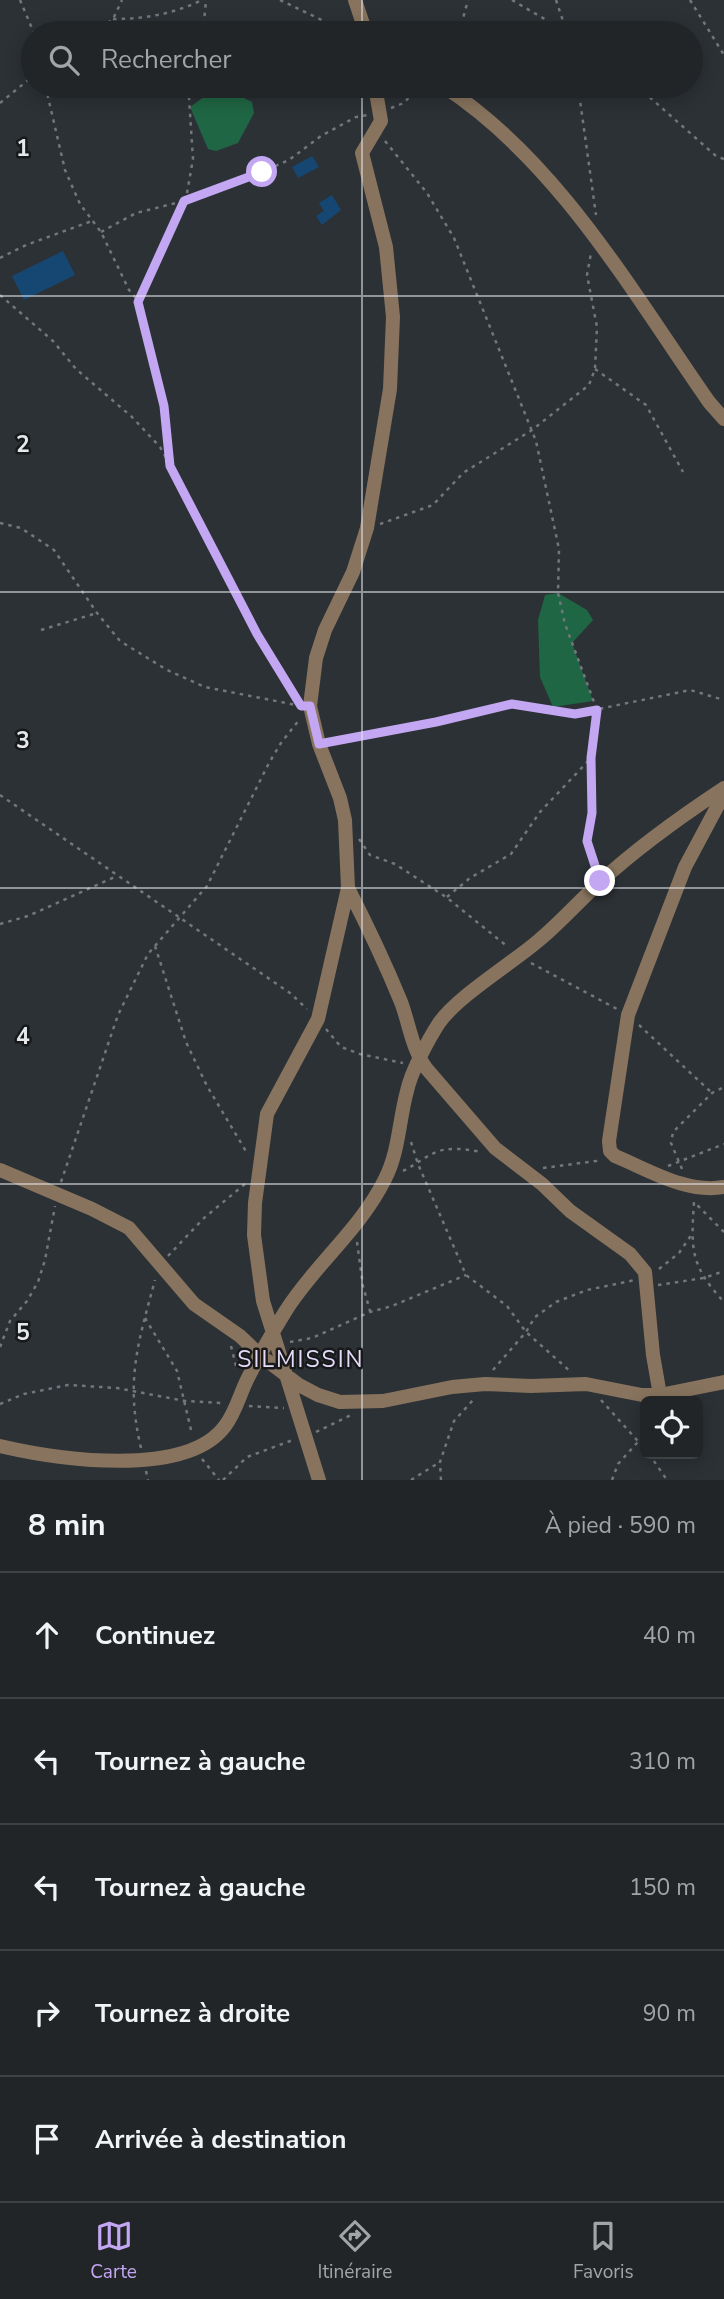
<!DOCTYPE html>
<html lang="fr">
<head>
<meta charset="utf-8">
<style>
	body { margin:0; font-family:"Nunito Sans",sans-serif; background:#292d30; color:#f1f3f6 }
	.controls { position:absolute; right:21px; bottom:21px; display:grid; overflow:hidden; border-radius:10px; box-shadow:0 4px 18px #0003 }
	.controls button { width:63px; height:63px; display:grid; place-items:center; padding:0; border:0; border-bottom:2px solid #3e4245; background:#212528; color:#f1f3f6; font:35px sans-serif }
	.stop { position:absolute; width:21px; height:21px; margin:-16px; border:5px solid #c3a7f2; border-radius:50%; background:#fff }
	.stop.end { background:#c3a7f2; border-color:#fff; box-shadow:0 2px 7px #0008 }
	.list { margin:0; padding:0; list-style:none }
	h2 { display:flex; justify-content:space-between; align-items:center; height:91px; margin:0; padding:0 28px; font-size:30px }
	h2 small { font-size:23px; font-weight:400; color:#a2a5a8 }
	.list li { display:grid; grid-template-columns:46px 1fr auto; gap:21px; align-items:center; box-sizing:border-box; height:126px; padding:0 28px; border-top:2px solid #3e4245 }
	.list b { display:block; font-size:26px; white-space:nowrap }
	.list em { font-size:23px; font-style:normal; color:#a2a5a8 }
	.icon { flex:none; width:38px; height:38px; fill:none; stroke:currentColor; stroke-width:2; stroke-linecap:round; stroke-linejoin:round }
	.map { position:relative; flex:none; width:724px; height:1480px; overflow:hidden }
	.search { position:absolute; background:#212528; box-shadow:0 4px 18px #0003; left:21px; right:21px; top:21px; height:77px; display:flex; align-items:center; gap:18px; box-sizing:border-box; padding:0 24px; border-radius:38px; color:#a2a5a8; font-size:26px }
	.sheet { height:721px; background:#212528 }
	nav { display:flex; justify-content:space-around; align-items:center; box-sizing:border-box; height:98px; border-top:2px solid #3e4245; background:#212528; font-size:19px; color:#a2a5a8 }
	nav a { display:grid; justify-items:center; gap:4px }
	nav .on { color:#c3a7f2 }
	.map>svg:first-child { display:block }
	.forest { fill:#1f6744 }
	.building { fill:#164773 }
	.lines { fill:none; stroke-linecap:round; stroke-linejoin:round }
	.path { stroke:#73777b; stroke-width:2.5; stroke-dasharray:3.5 5; stroke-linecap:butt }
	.minor { stroke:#88745e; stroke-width:14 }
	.route { stroke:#c3a7f2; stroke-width:9 }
	.grid { fill:none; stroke:#e5e8eb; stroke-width:2; stroke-opacity:0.55 }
	.labels { text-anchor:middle; stroke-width:5; stroke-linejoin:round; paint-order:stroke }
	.quarter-label { font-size:23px; letter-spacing:2px; fill:#e5dbf8; stroke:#17191b }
	.grid-label { font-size:23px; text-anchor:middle; font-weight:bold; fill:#e5e8eb; stroke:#17191b; stroke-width:5; stroke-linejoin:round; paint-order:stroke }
</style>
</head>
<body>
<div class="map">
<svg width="724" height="1480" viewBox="0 0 724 1480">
	<rect width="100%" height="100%" fill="#2c3136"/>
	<path class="forest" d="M219 86 252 102 254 113 238 143 216 151 208 149 190 107Z
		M558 593 587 610 593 620 572 643 593 701 553 707 540 677 538 620 545 595Z"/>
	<path class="building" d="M312 156 319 167 298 178 292 167Z
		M332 195 341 210 322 225 316 216 324 211 319 203Z
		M63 251 75 275 24 300 12 276Z"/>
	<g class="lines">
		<path class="path" d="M20 0 34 33
			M280 0 349 33
			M512 0 548 21 560 33
			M556 0 567 33
			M690 0 724 55
			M113 19C145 19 173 14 202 0
			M94 33 113 19 122 0
			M203 33 206 0
			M459 33 468 0
			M48 86V97L65 170 80 204 101 232 129 290 139 302 164 406 170 466 257 634 297 700
			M578 86 596 215
			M637 86 716 156 724 159
			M0 103 33 76
			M391 108 404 103 419 86
			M385 141 427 193 454 238 536 441 559 549 558 593 565 624 597 710 591 758 592 813 587 841 596 869
			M101 232 136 213 184 201 262 172 289 160 321 136 356 117 368 115
			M0 258 26 245 92 221
			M0 295 53 341 76 369 132 417 160 447 169 463
			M139 302 187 193 193 159 189 98 193 86
			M595 369 646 405 683 472
			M0 523 21 528 54 550 97 613 120 641 167 670 205 687 296 705
			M380 524 433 505 463 473 532 430 589 385 595 369 597 327 587 275 591 253
			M41 630 97 613
			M333 741 512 704 575 714 690 690 724 700
			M0 795 290 993 307 1009
			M359 839 370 855 395 864 446 897 508 947
			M447 897 470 878 511 854 540 812 591 758
			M0 924 28 916 117 876
			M155 946 186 1042 207 1086 247 1153
			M531 963 617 1009
			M639 1025 712 1093
			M326 1029 341 1047 360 1054 403 1063
			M411 1142 418 1164 466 1275 507 1306 526 1332 571 1372
			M668 1166 724 1144
			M543 1168 596 1161 599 1156
			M682 1169 671 1143 673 1132 712 1093 724 1087
			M403 1171C413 1166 422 1159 432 1154 446 1146 466 1149 481 1152
			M61 1182 118 1015 148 954 207 886 269 763 281 743 299 720
			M724 1232 694 1202C691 1250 690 1265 724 1302
			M357 1242 363 1286 370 1311
			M168 1256 204 1218 245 1184
			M659 1269 679 1253 692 1234
			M658 1285 704 1278 724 1271
			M145 1318 177 1371 192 1434
			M290 1342 312 1338 370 1312 392 1306 466 1275
			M231 1346 237 1370
			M0 1347 10 1321 27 1301 38 1282 45 1260 55 1206
			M493 1370 526 1332 535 1317 556 1302 587 1290 635 1280
			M601 1400 645 1449
			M0 1404 24 1394 68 1385 117 1388 185 1401 221 1403
			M249 1406 284 1408
			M316 1432 351 1415
			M141 1448C125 1381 138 1343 155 1280
			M649 1454 667 1480
			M202 1459 219 1480
			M146 1471 148 1480
			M223 1480 247 1457 293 1440
			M411 1480 440 1462
			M441 1480 440 1462 454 1421 474 1399
			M612 1480 618 1464 645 1434"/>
		<path class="minor" d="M355 0 366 33
			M443 86C558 161 632 292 709 402L724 419
			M724 794 685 867 628 1015 609 1141 610 1151 615 1156C649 1170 687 1194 724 1187
			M348 888C367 925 385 963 401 1002 409 1023 412 1049 426 1068L495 1148 542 1184 570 1211 630 1254 645 1272 653 1355 660 1395
			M0 1170 92 1209 129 1228 194 1304 240 1336 261 1356 299 1385 318 1395 340 1402 383 1401 452 1387 485 1384 531 1386 586 1384 642 1395H660L724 1382
			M0 1446C56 1459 186 1479 225 1426 235 1413 239 1397 246 1382 257 1359 271 1335 285 1312 314 1265 360 1230 385 1179 399 1152 399 1120 407 1091 411 1072 428 1040 439 1023 458 996 511 964 538 941 560 923 579 901 600 882 639 846 680 817 724 788
			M319 1480 263 1301 254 1235 255 1203 267 1114 318 1019 348 888 345 820 340 798 319 744 310 706 316 658 325 630 353 572 367 528 390 389 393 317 386 247 362 153 381 121 375 86"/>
	</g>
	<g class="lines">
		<path class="route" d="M262 172 184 201 138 302 164 406 170 466 257 634 301 706H310L319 744 436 722 512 704 575 714 597 710 591 758 592 813 587 841 600 881"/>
	</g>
	<path class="grid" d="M362 0V33M362 86V1480M0 296H724M0 592H724M0 888H724M0 1184H724"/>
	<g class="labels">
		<g class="quarter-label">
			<text x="301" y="1367">SILMISSIN</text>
		</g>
	</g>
	<g class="grid-label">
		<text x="23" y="156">1</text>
		<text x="23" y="452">2</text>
		<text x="23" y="748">3</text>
		<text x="23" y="1044">4</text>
		<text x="23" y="1340">5</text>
	</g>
</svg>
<div class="controls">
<button><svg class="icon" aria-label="locate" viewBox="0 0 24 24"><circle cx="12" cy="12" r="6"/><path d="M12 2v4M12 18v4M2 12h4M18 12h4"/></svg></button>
</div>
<div class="stop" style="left:262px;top:172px"></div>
<div class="stop end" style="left:600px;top:881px"></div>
<div class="search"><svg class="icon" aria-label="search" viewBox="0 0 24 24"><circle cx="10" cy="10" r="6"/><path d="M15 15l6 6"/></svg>Rechercher</div>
</div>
<section class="sheet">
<h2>8 min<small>À pied · 590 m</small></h2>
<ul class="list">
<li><svg class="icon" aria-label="ahead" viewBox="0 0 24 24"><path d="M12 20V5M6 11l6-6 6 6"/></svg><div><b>Continuez</b></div><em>40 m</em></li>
<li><svg class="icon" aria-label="left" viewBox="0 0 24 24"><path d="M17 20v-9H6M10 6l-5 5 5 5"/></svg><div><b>Tournez à gauche</b></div><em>310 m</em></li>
<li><svg class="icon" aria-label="left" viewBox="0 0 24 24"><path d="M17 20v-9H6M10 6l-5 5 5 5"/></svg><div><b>Tournez à gauche</b></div><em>150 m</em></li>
<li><svg class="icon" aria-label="right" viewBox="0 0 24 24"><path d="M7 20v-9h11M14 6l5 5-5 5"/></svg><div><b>Tournez à droite</b></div><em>90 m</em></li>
<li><svg class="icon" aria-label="arrive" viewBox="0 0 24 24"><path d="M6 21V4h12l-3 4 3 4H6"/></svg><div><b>Arrivée à destination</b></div></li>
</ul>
</section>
<nav>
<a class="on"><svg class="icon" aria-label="map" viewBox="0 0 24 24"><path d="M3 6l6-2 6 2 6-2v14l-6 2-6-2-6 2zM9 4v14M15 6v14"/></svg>Carte</a>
<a><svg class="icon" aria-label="directions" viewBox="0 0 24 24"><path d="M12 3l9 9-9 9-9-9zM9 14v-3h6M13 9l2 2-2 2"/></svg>Itinéraire</a>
<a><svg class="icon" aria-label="saved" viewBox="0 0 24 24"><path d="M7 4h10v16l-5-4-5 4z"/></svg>Favoris</a>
</nav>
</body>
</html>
